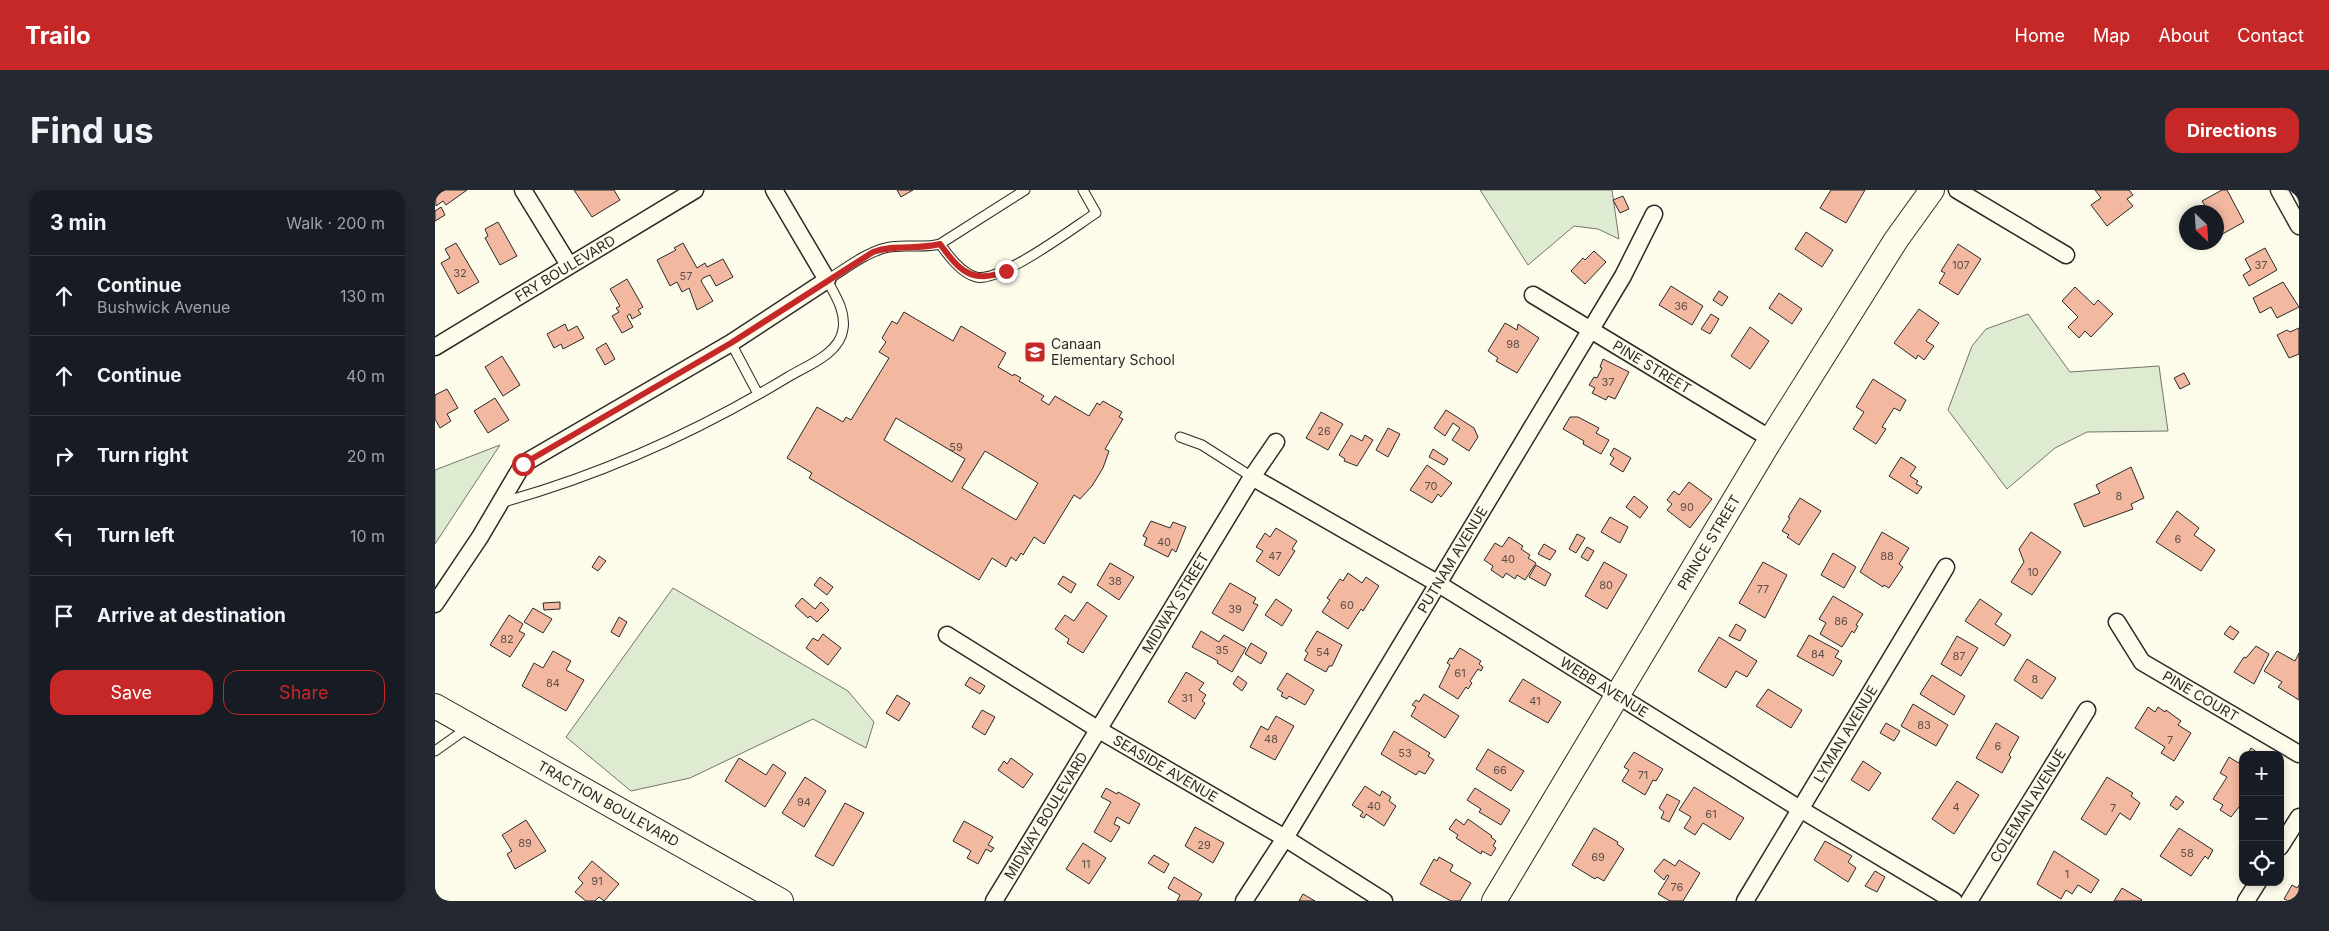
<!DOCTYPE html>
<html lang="en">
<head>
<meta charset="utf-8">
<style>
	body { margin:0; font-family:Inter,sans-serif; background:#242831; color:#f1f3f6 }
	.controls { position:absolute; right:15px; bottom:15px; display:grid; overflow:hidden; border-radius:10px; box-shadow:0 2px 8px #0003 }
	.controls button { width:45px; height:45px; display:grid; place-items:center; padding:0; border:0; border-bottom:1px solid #363941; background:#171b24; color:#f1f3f6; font:25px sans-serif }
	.compass { position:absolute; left:1744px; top:15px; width:45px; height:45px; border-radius:50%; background:#171b24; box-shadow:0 2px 8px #0003; rotate:155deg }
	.stop { position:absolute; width:15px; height:15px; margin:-11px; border:4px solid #c62828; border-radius:50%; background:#fff }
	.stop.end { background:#c62828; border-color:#fff; box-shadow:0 1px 5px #0008 }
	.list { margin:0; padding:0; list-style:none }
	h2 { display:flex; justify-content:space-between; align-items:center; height:65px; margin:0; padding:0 20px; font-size:21px }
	h2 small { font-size:16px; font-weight:400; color:#9ea1a6 }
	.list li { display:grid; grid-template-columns:32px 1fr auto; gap:15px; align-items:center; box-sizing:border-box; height:80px; padding:0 20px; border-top:1px solid #363941 }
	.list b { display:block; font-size:19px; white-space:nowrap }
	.list p { margin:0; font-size:16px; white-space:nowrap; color:#9ea1a6 }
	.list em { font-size:16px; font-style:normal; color:#9ea1a6 }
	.actions { display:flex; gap:10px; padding:15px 20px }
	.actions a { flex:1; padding:11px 0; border:1px solid #c62828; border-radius:15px; text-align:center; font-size:18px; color:#c62828 }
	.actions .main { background:#c62828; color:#fff }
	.icon { flex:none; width:28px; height:28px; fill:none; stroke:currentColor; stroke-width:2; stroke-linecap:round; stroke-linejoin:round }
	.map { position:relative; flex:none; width:1864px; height:711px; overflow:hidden; border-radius:15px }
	header { display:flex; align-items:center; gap:30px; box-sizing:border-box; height:70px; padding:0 25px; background:#c62828; color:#fff }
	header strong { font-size:24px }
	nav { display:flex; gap:28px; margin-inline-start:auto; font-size:18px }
	.intro { display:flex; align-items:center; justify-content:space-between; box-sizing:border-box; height:120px; padding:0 30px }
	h1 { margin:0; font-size:35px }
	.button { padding:12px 22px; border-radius:15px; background:#c62828; color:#fff; font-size:18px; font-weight:700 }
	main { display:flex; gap:30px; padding:0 30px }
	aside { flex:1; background:#171b24; border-radius:15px; box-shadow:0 2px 8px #0003 }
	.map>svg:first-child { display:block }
	.green { fill:#deebd1; stroke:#74746e }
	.building { fill:#f2b8a0; stroke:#2b2b2b; fill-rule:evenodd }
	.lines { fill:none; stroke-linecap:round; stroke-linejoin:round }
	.lane-casing { stroke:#2b2b2b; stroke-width:11 }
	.street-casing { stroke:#2b2b2b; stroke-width:19 }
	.secondary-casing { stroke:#2b2b2b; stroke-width:26 }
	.lane { stroke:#fdfbea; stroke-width:9 }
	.street { stroke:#fdfbea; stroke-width:16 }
	.secondary { stroke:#fdfbea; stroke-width:24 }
	.route { stroke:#c62828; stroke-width:6 }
	.labels { text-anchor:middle; stroke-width:4; stroke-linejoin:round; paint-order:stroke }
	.number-label { font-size:11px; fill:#5d4e48 }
	.street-label { font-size:14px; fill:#2b2b2b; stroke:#fdfbea }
	.poi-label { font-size:14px; fill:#2b2b2b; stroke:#fdfbea; text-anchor:start }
</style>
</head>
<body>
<header>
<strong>Trailo</strong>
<nav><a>Home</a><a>Map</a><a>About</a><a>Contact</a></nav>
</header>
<div class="intro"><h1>Find us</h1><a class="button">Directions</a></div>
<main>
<aside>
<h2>3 min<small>Walk · 200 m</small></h2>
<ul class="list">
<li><svg class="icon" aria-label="ahead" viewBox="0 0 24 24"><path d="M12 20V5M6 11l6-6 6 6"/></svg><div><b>Continue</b><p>Bushwick Avenue</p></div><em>130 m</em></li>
<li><svg class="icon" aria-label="ahead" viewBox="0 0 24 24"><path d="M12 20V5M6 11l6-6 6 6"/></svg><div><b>Continue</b></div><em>40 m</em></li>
<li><svg class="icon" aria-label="right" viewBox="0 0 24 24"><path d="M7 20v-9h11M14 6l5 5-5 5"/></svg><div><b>Turn right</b></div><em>20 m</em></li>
<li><svg class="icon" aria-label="left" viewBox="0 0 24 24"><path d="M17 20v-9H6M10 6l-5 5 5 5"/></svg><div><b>Turn left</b></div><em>10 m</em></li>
<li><svg class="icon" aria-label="arrive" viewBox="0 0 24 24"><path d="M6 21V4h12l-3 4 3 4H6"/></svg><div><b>Arrive at destination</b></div></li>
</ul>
<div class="actions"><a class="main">Save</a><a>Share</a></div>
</aside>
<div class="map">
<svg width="1864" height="711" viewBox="0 0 1864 711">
	<rect width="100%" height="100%" fill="#fdfbea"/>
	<path class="green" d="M1045 0H1177L1184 49 1163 39 1139 36 1093 75Z
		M1593 124 1635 182 1724 176 1733 241 1652 242 1620 258 1572 299 1513 220 1537 156 1551 139Z
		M65 255 0 354V280Z
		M238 398 413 501 439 532 431 558 378 529 255 588 196 601 131 547Z"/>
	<path class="building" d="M0 0H32L11 15 8 11 1 16Z
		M139 0H179L185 10 157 27Z
		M462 0H478L466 7Z
		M1396 0H1430L1411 33 1385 18Z
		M1660 0H1694L1698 5 1692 9 1698 16 1672 36 1656 15 1666 8Z
		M1787 0H1792L1809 32 1782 47V22H1774L1767 11Z
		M1188 6 1194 19 1185 23 1178 10Z
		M6 17 10 25 0 31V21Z
		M63 32 82 66 65 75 50 48 53 46 50 39Z
		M1371 42 1398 60 1387 77 1360 59Z
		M21 53 44 92 23 104 6 73 15 68 10 59Z
		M248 53 262 78 270 73 272 77 288 69 298 87 281 96 275 85 268 88 266 91 278 111 262 120 254 98 247 102 242 92 235 96 222 70 241 60 239 58Z
		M1523 54 1546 69 1523 105 1504 93 1510 83 1506 81Z
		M1830 58 1842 80 1814 96 1808 85 1816 80 1810 69Z
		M1159 61 1171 72 1150 94 1136 81 1148 68 1150 70Z
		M192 89 208 117 203 120 206 124 197 129 195 124 192 126 198 137 187 143 177 126 184 122 181 118 185 116 175 99Z
		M1848 92 1864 117 1842 128 1836 117 1825 123 1818 108Z
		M1236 96 1268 116 1257 135 1224 115Z
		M1640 97 1659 115 1663 110 1678 124 1656 147 1650 141 1644 148 1633 137 1643 127 1627 111Z
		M1284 101 1293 107 1287 116 1278 110Z
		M1344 103 1367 119 1357 134 1334 118Z
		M1484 119 1504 133 1491 151 1499 156 1489 170 1483 165 1481 169 1459 153Z
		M469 122 518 151 526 136 571 163 563 177 578 186 579 184 586 188 584 191 609 206 606 210 614 215 620 206 654 226 662 213 665 215 668 211 687 222 684 227 688 229 670 259 674 261 668 278 657 296 645 309 639 305 609 354 599 347 588 365 586 363 581 371 576 367 571 377 557 368 544 390 374 288 377 283 352 268 382 217 408 232 411 227 416 230 454 168 444 162 451 152 447 148 457 131 462 134ZM461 228 530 269 517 292 449 250ZM550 261 603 293 581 330 527 298Z
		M1276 124 1284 129 1275 144 1266 139Z
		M1070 133 1082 140 1083 134 1104 148 1082 183 1061 171 1063 168 1053 161Z
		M130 134 133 141 142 136 149 148 128 159 126 154 119 158 112 144Z
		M1315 137 1334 151 1315 179 1296 166Z
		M1864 138V164L1854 168 1842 145 1852 140 1855 142Z
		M171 153 180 169 170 175 161 159Z
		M67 166 85 195 68 206 50 177Z
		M1168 169 1194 182 1180 209 1173 206 1171 210 1157 203 1160 198 1154 195 1159 187 1162 188 1167 178 1165 177Z
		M1749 183 1755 194 1745 199 1739 188Z
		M1438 189 1471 210 1465 221 1459 218 1447 237 1451 239 1441 254 1418 239 1429 222 1421 217Z
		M12 199 23 218 12 224 16 231 5 238 0 229V205Z
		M60 208 74 230 53 243 39 221Z
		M1011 220 1039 238 1043 247 1034 261 1017 250 1025 238 1018 233 1010 246 999 238Z
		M886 222 908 234 893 260 871 248Z
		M1135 227H1143L1164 238 1161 243 1174 250 1166 264 1148 254 1149 251 1128 239Z
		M953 238 965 244 953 267 941 260Z
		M916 245 927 251 930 245 938 250 922 276 909 271 910 269 904 265Z
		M1179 258 1196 268 1188 282 1175 274 1179 268 1175 265Z
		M998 259 1013 269 1009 275 994 267Z
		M1466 267 1481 277 1475 286 1483 291 1481 294 1487 297 1482 304 1454 286Z
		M992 275 1017 293 1006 307 1003 304 997 313 975 300Z
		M1696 277 1709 308 1696 314 1698 319 1649 337 1639 314 1665 303 1661 295Z
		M1254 292 1277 309 1255 338 1232 320 1237 314 1232 310 1239 301 1244 305Z
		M1199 306 1213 317 1205 328 1191 317Z
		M1365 308 1386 321 1364 355 1352 347 1354 345 1347 341 1355 328 1353 327Z
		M1742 321 1764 338 1759 345 1780 360 1766 381 1721 352Z
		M1175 327 1193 337 1185 353 1166 342Z
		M716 331 735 338 738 332 751 337 741 362 737 359 733 367 709 355 712 348 708 346Z
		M841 338 862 351 857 359 860 361 844 386 821 371 828 361 821 357 830 343 835 347Z
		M1447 342 1474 358 1464 374 1468 377 1454 398 1449 395 1448 397 1425 382Z
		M1596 342 1626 362 1597 405 1576 392 1589 372 1584 359Z
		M1142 344 1150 348 1141 363 1134 359Z
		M1074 347 1088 356 1086 359 1095 365 1093 368 1101 373 1090 390 1082 385 1080 389 1071 383 1068 388 1056 380 1058 376 1049 370 1060 353 1067 357Z
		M1109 354 1121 361 1115 370 1103 364Z
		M1152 357 1159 361 1153 371 1146 367Z
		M1398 363 1421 377 1409 398 1386 385Z
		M164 366 171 371 163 381 157 377Z
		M1169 372 1192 385 1172 419 1150 406Z
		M1328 372 1352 385 1330 428 1304 413Z
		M675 373 699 387 684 410 662 395Z
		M1101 375 1116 384 1110 396 1094 387Z
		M913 383 927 393 931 387 944 396 928 421 926 419 913 439 887 422 895 410 892 408 905 389 908 391Z
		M628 386 641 394 636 403 623 394Z
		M385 387 398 397 392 405 379 395Z
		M795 393 821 408 818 413 823 415 808 441 777 423Z
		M1398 406 1428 424 1421 435 1423 436 1419 443 1417 441 1407 457 1385 444 1391 433 1384 429Z
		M367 408 380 419 386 412 394 420 382 432 375 426 373 428 360 416Z
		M841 409 857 420 847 436 830 425Z
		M1545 409 1567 424 1560 434 1576 445 1569 456 1530 431Z
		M125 412V419L109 420 108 413Z
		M652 412 672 426 648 463 632 453 634 449 620 439 630 425 639 431Z
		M98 418 117 429 108 443 89 432Z
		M74 425 88 434 84 441 90 444 75 467 55 455Z
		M184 427 192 432 184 447 176 442Z
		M1301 434 1311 440 1305 451 1294 446Z
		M1795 436 1804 442 1798 450 1789 444Z
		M766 441 784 452 789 445 811 458 797 482 782 473 783 471 757 457Z
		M882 441 907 455 897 476H894L891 482 869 470 873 463 870 461Z
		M388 444 406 458 393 475 371 458 378 448 383 451Z
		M1374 445 1404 461 1400 467 1407 471 1398 486 1362 466Z
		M1522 446 1543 458 1526 486 1506 474Z
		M1284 447 1322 471 1312 487 1301 481 1291 498 1263 481Z
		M816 453 832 463 826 474 810 464Z
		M1821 456 1834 464 1819 494 1799 482 1809 467 1811 468Z
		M1025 458 1046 471 1044 474 1048 477 1046 481 1043 479 1035 491 1037 493 1033 499 1031 497 1023 509 1004 497 1015 475 1012 473 1015 468 1018 469Z
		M118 461 136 471 131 480 149 490 131 521 87 496 99 473 108 478Z
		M1842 461 1860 471 1864 463V510L1843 497 1847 492 1829 481Z
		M1592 469 1621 488 1607 509 1579 490Z
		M751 482 769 493 764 500 771 505 767 511 770 513 760 529 733 512Z
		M852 483 879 500 870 515 854 506 852 509 846 506 848 503 842 499Z
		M1497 485 1530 506 1519 525 1485 504Z
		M803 486 812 493 807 501 798 494Z
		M535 487 550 496 545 504 530 495Z
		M1088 489 1126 512 1113 533 1074 511Z
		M1333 499 1367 520 1356 538 1321 516Z
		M989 504 1024 526 1010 548 976 526 981 517 977 515 981 510 984 512Z
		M462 505 475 513 464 531 451 523Z
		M1478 514 1513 535 1501 556 1466 536Z
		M1713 517 1720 522 1723 517 1730 522 1731 520 1746 531 1743 535 1756 543 1739 571 1726 563 1730 557 1700 538Z
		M547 520 560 527 550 545 537 537Z
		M841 526 859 536 840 570 815 557 826 536 833 540Z
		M1451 533 1465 541 1459 551 1445 543Z
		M1561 533 1584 547 1574 565 1576 567 1567 583 1541 568Z
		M959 541 995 563 993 566 999 570 990 584 984 581 981 585 946 564Z
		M1816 558 1826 565H1812Z
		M1053 559 1089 581 1076 601 1041 579Z
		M1199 562 1228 579 1221 591 1218 590 1210 605 1187 591 1194 580 1189 577Z
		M1794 567 1802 572 1807 574 1808 572V612L1796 627 1785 620 1788 615 1778 609 1792 587 1785 583Z
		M304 568 331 585 338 574 351 583 330 617 290 591Z
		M576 568 598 584 588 598 563 580 569 571 572 574Z
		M1428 571 1446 583 1434 601 1416 590Z
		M370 587 391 601 369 637 347 623Z
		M1672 587 1698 603 1696 606 1705 613 1695 630 1685 623 1671 645 1646 629Z
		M1522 591 1544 605 1519 644 1497 629Z
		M930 596 945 606 947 601 956 607 954 611 961 616 949 636 931 624 929 628 925 626 928 622 917 615Z
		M1259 597 1309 628 1295 650 1268 633 1260 645 1249 638 1256 627 1244 620Z
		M671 598 682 604 683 602 705 614 694 634 682 627 679 634 685 637 676 652 659 642 676 612 666 607Z
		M1040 598 1075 620 1066 635 1044 622 1046 619 1032 610Z
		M1232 604 1245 611 1234 632 1226 628 1229 622 1224 618Z
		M1741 606 1749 612 1742 620 1735 615Z
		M410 613 429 623 398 676 380 666Z
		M1021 629 1029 635 1033 629 1057 646 1056 647 1061 651 1058 656 1061 658 1056 666 1047 661 1046 664 1021 648 1023 645 1014 639Z
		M91 630 111 661 80 679 72 664 77 661 67 645Z
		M529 631 558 647 553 655 559 658 556 662 551 659 543 674 532 668 536 661 518 651Z
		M760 637 789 653 778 673 750 656Z
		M1159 638 1183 652 1182 654 1189 659 1169 691 1162 687 1160 689 1137 675Z
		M1744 638 1778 660 1773 669 1770 666 1756 686 1725 666Z
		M1390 651 1417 666 1413 672 1421 678 1413 692 1379 670Z
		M648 653 671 668 654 694 631 679Z
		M1619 661 1664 690 1656 703 1643 695 1637 704 1631 700 1626 709 1602 694Z
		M719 665 734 674 729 683 713 673Z
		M1004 667 1018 675 1015 681 1036 693 1025 711H1016L985 694 999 669 1002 671Z
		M1229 669 1240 676 1244 670 1265 683 1248 711H1235L1223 704 1234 686 1232 685 1229 690 1219 681Z
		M157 671 184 694 169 711 164 707 160 711H151L140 702 148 693 143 688Z
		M1440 681 1450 687 1442 702 1430 696Z
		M739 687 767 704 763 711H742L745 705 733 698Z
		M1857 695 1862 698 1864 695V711H1853L1849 709Z
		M1687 698 1707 710 1706 711H1679Z
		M868 704 880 711H864Z"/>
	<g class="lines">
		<g class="lane-casing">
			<path id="lane" d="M505 54C513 65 526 83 541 87 565 93 638 38 661 23L648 0
				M296 153 323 204
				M745 247 767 255 817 287
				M65 313C167 285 262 242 353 187 371 176 405 164 408 139 411 121 400 105 392 90 410 79 430 63 450 58 468 53 487 59 505 54L590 0
				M0 561 34 537"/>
		</g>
		<g class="street-casing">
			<g id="street">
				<path d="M88 0 134 75"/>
				<path d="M1522 0 1631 65"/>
				<path d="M1844 0 1864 36"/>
				<path id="s1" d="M1098 105 1336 249"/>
				<path id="s2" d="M0 157 260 0"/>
				<path id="s3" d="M817 287 1002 393 1365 619 1519 711"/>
				<path d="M0 414 45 347 88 274 296 153 392 90 339 0"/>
				<path id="s4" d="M1682 432 1707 472 1864 564"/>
				<path id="s5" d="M512 445 664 540 850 648 949 711"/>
				<path d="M1845 657 1864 627"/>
				<path id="s6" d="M559 711 817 287 841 252"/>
				<path id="s7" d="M809 711 850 648 1188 86 1219 24"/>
				<path id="s8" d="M1310 711 1511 377"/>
				<path id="s9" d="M1534 711 1652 520"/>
				<path d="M1811 711 1823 692"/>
			</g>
		</g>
		<g class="secondary-casing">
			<g id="secondary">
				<path id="s10" d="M0 516 346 711"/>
				<path id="s11" d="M1059 711 1336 249 1461 50 1497 0"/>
			</g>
		</g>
		<use href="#lane" class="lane"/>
		<use href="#street" class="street"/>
		<use href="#secondary" class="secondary"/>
	</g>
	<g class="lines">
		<path class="route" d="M88 274 296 153 438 62C460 54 482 60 505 54 524 80 537 95 571 81"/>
	</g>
	<defs>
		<g id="school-square" transform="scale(1.125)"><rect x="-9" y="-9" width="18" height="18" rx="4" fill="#c62828" stroke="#fdfbea"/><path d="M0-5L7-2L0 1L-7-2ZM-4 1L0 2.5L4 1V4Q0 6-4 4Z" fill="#fff"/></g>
	</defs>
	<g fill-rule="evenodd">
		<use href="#school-square" x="600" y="162"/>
	</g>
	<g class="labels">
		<g class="number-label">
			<text x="1526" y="79">107</text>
			<text x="1826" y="79">37</text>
			<text x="25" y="87">32</text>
			<text x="251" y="90">57</text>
			<text x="1246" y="120">36</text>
			<text x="1078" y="158">98</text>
			<text x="1173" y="196">37</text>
			<text x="889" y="245">26</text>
			<text x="521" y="261">59</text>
			<text x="996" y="300">70</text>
			<text x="1684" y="310">8</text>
			<text x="1252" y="321">90</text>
			<text x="1743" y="353">6</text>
			<text x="729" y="356">40</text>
			<text x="840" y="370">47</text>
			<text x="1452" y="370">88</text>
			<text x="1073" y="373">40</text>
			<text x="1598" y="386">10</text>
			<text x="680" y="395">38</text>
			<text x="1171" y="399">80</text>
			<text x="1328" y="403">77</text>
			<text x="912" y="419">60</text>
			<text x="800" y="423">39</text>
			<text x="1406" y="435">86</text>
			<text x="72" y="453">82</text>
			<text x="787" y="464">35</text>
			<text x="888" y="466">54</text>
			<text x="1383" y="468">84</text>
			<text x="1524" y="470">87</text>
			<text x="1025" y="487">61</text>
			<text x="1600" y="493">8</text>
			<text x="118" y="497">84</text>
			<text x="752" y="512">31</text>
			<text x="1100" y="515">41</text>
			<text x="1489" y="539">83</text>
			<text x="836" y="553">48</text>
			<text x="1735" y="554">7</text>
			<text x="1563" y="560">6</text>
			<text x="970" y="567">53</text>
			<text x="1065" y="584">66</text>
			<text x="1208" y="589">71</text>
			<text x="369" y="616">94</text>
			<text x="939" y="620">40</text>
			<text x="1521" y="621">4</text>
			<text x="1678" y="622">7</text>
			<text x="1276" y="628">61</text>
			<text x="90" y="657">89</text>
			<text x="769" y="659">29</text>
			<text x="1752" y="667">58</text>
			<text x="1163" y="671">69</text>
			<text x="651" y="678">11</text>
			<text x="1632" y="688">1</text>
			<text x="162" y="695">91</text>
			<text x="1242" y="701">76</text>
		</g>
		<g class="street-label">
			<text dy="5" stroke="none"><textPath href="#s2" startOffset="152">FRY BOULEVARD</textPath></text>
			<text dy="5" stroke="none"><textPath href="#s1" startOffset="139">PINE STREET</textPath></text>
			<text dy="5" stroke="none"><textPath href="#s11" startOffset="418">PRINCE STREET</textPath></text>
			<text dy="5" stroke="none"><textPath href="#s7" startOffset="400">PUTNAM AVENUE</textPath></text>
			<text dy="5" stroke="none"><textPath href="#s6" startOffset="349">MIDWAY STREET</textPath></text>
			<text dy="5" stroke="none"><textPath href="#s3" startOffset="410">WEBB AVENUE</textPath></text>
			<text dy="5" stroke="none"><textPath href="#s4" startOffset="115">PINE COURT</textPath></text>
			<text dy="5" stroke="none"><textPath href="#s8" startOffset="195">LYMAN AVENUE</textPath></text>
			<text dy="5" stroke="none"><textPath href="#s5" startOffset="256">SEASIDE AVENUE</textPath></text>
			<text dy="5" stroke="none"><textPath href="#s10" startOffset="199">TRACTION BOULEVARD</textPath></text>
			<text dy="5" stroke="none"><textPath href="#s9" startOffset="112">COLEMAN AVENUE</textPath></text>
			<text dy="5" stroke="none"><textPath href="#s6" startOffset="100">MIDWAY BOULEVARD</textPath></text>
		</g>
		<g class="poi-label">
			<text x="616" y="159">Canaan<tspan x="616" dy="16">Elementary School</tspan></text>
		</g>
	</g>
</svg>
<div class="controls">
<button>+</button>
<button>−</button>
<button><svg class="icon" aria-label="locate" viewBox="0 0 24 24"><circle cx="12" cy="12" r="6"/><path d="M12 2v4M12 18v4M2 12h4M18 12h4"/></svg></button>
</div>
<svg class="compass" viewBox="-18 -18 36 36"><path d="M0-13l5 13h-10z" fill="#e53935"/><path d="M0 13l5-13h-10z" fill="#9ea1a6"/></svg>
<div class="stop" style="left:88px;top:274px"></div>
<div class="stop end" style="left:571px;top:81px"></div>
</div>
</main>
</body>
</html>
